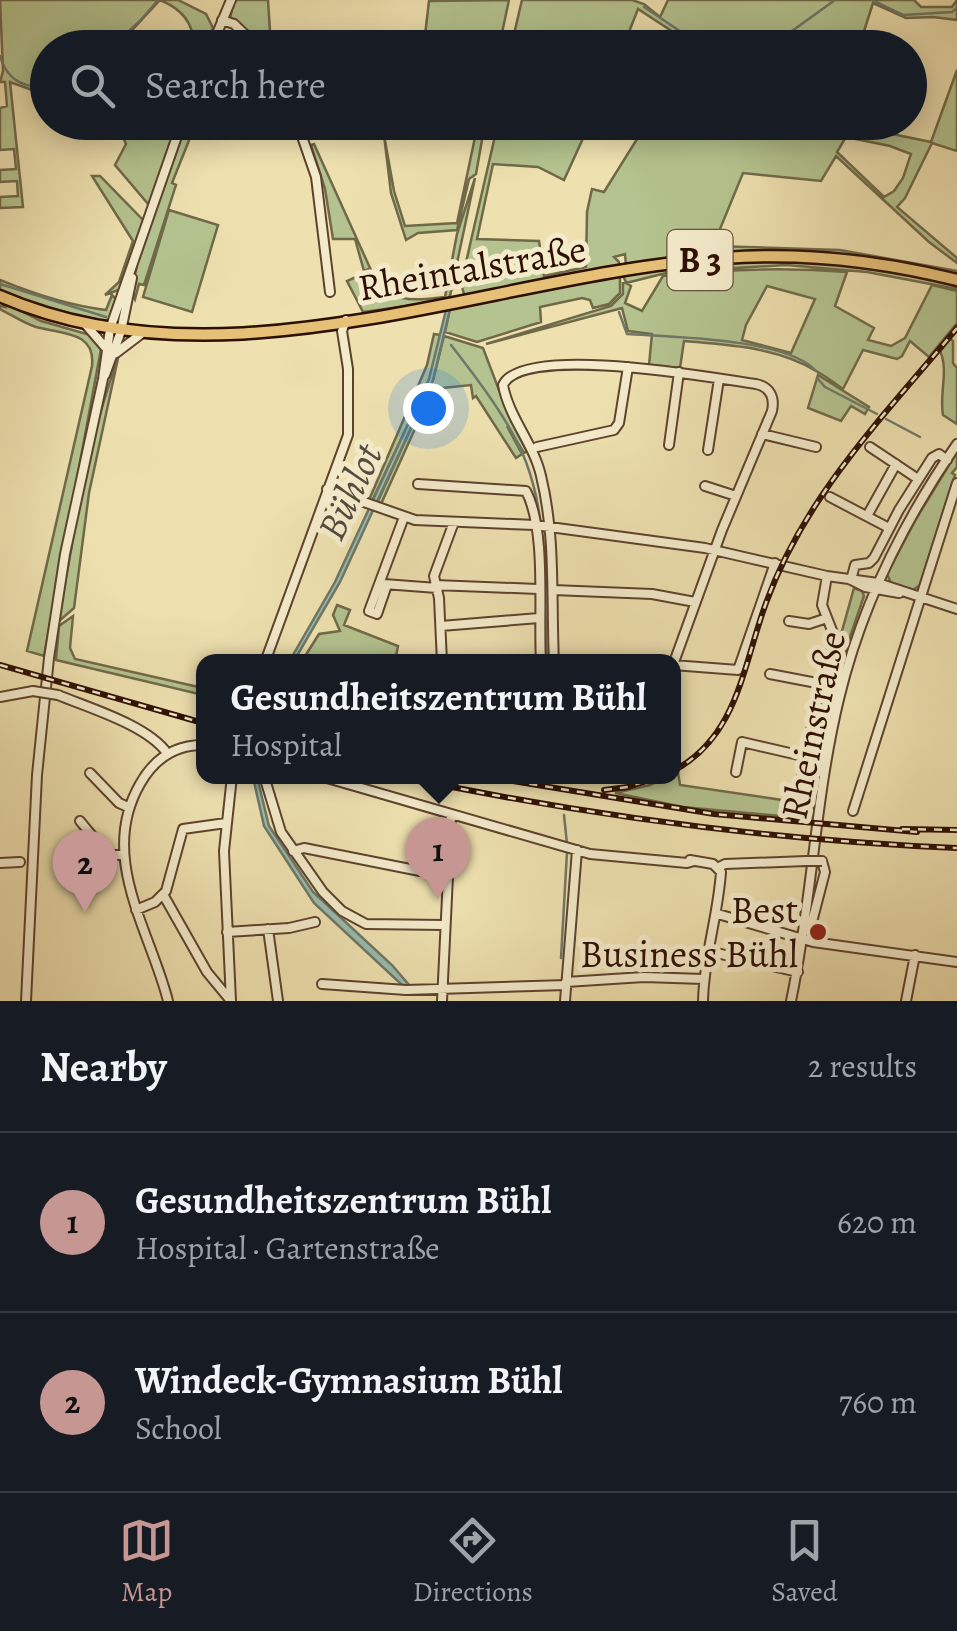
<!DOCTYPE html>
<html lang="en">
<head>
<meta charset="utf-8">
<style>
	body { margin:0; font-family:Alegreya,serif; background:#242831; color:#f1f3f6 }
	.you { position:absolute; left:428px; top:408px; width:35px; height:35px; margin:-25px; border:8px solid #fff; border-radius:50%; background:#1a73e8; box-shadow:0 0 0 15px #1a73e833 }
	.badge { display:grid; place-items:center; width:65px; height:65px; border-radius:50%; background:#c59692; color:#111; font-size:32px; font-weight:700 }
	.pin { position:absolute; translate:-50% -82px; filter:drop-shadow(0 2px 5px #0008) }
	.pin::after { content:''; position:absolute; top:52px; width:35px; height:30px; background:inherit; clip-path:polygon(0 0,100% 0,50% 100%) }
	.popup { position:absolute; left:196px; top:654px; width:485px; height:130px; box-sizing:border-box; display:grid; place-content:center; border-radius:20px; background:#171b24; filter:drop-shadow(0 2px 8px #0005); font-size:32px; white-space:nowrap; color:#9ea1a6 }
	.popup b { font-size:38px; color:#f1f3f6 }
	.popup::after { content:''; position:absolute; left:50%; top:100%; margin-left:-20px; border:20px solid transparent; border-top-color:#171b24 }
	.list { margin:0; padding:0; list-style:none }
	h2 { display:flex; justify-content:space-between; align-items:center; height:130px; margin:0; padding:0 40px; font-size:42px }
	h2 small { font-size:32px; font-weight:400; color:#9ea1a6 }
	.list li { display:grid; grid-template-columns:65px 1fr auto; gap:30px; align-items:center; box-sizing:border-box; height:180px; padding:0 40px; border-top:2px solid #363941 }
	.list b { display:block; font-size:38px; white-space:nowrap }
	.list p { margin:0; font-size:32px; white-space:nowrap; color:#9ea1a6 }
	.list em { font-size:32px; font-style:normal; color:#9ea1a6 }
	.icon { flex:none; width:55px; height:55px; fill:none; stroke:currentColor; stroke-width:2; stroke-linecap:round; stroke-linejoin:round }
	.map { position:relative; flex:none; width:957px; height:1001px; overflow:hidden }
	.search { position:absolute; background:#171b24; box-shadow:0 5px 25px #0003; left:30px; right:30px; top:30px; height:110px; display:flex; align-items:center; gap:25px; box-sizing:border-box; padding:0 35px; border-radius:55px; color:#9ea1a6; font-size:38px }
	.sheet { height:490px; background:#171b24 }
	nav { display:flex; justify-content:space-around; align-items:center; box-sizing:border-box; height:140px; border-top:2px solid #363941; background:#171b24; font-size:28px; color:#9ea1a6 }
	nav a { display:grid; justify-items:center; gap:5px }
	nav .on { color:#c59692 }
	.map>svg:first-child { display:block }
	.green { fill:#b4c38f; stroke:#706949; stroke-width:2.5; fill-rule:evenodd }
	.water { fill:#99bdac; stroke:#6e7768; stroke-width:2.5 }
	.lines { fill:none; stroke-linecap:round; stroke-linejoin:round }
	.stream { stroke:#6e7768; stroke-width:2.5 }
	.minor-casing { stroke:#5d432e; stroke-width:12 }
	.major-casing { stroke:#2d0f03; stroke-width:15 }
	.minor { stroke:#f4ebcb; stroke-width:8 }
	.major { stroke:#e7c078; stroke-width:10 }
	.rail-casing { stroke:#2d0f03; stroke-width:6 }
	.rail { stroke:#f4ebcb; stroke-width:2.5; stroke-dasharray:8; stroke-linecap:butt }
	.minor-bridge-casing { stroke:#5d432e; stroke-width:12; stroke-linecap:butt }
	.minor-bridge { stroke:#f4ebcb; stroke-width:8 }
	.poi-dot { fill:#8f2418; stroke:#f4ebcb; stroke-width:4 }
	.labels { text-anchor:middle; stroke-width:10; stroke-linejoin:round; paint-order:stroke }
	.shield { fill:#f4ebcb; stroke:#69513f; stroke-width:2.5 }
	.shield-label { font-size:35px; font-weight:bold; fill:#2d0f03 }
	.street-label { font-size:38px; fill:#2d0f03; stroke:#f4ebcb }
	.poi-label { font-size:38px; fill:#2d0f03; stroke:#f4ebcb; text-anchor:end }
	.water-label { font-size:40px; font-style:italic; fill:#534c3e; stroke:#f4ebcb }
</style>
</head>
<body>
<div class="map">
<svg width="957" height="1001" viewBox="0 0 957 1001">
	<rect width="100%" height="100%" fill="#eee0af"/>
	<filter id="stains"><feTurbulence type="fractalNoise" baseFrequency=".002" numOctaves="4"/><feColorMatrix values="0 0 0 0 .2 0 0 0 0 .09 0 0 0 0 .02 0 0 0 .5 -.17"/></filter>
	<radialGradient id="worn" r=".72"><stop offset=".6" stop-color="#630" stop-opacity="0"/><stop offset="1" stop-color="#630" stop-opacity=".3"/></radialGradient>
	<path class="green" d="M0 0H178L206 14 213 28 205 47H193C195 23 182 9 160 0L122 41 124 47 48 48 47 89 32 90 10 82 23 207 0 208V197L18 196 17 181 0 182V170L16 169 14 149 0 150V108L7 106 5 82H0L3 71Z
		M234 0H268L271 47H262L230 18Z
		M509 0 499 47H493L495 39 428 37 426 47H365L364 44H424L429 1Z
		M522 0H632L644 4 660 17 668 0H914L921 7H952L957 0V20L933 17 906 18 873 3 859 47 689 48 690 43 638 9 623 47H511Z
		M957 70V151L932 143 905 198 897 207 957 258V263L929 242 836 156 821 181 743 173 713 246 840 250 957 271V276L844 256 626 266 625 254 614 257 619 262 618 268 465 297 461 284 498 123H590L564 180 538 167 493 164 477 239 539 241 544 276 586 267 587 212 592 189 604 192 647 123H839L931 142ZM846 137 890 146 911 154 903 178 894 191 884 197 837 152Z
		M117 123H152L157 135H170L175 123H178L149 205 115 165 126 144Z
		M184 123H196L172 183 176 185 144 285 139 284 135 299C125 273 173 155 184 123Z
		M478 123H485L476 174 469 179 457 230 418 233 406 240 391 193 384 135 394 191 405 226 457 223Z
		M314 144 370 268 364 271 355 239H333L325 189 311 145Z
		M92 176H100L144 221 121 289 105 295 119 282 133 241Z
		M475 178 450 296 444 301 363 312 347 281 371 270C386 304 412 301 445 297L457 234Z
		M169 210 218 225 192 312 143 297Z
		M797 260C830 263 938 268 957 289L867 272 786 265 670 272 626 283 631 286 625 303 642 311 663 276C725 269 785 267 847 272L835 306 874 328 868 340 891 346 905 338 932 285 957 291V323L929 357 910 341 902 356 897 359 863 350 843 389C834 383 826 376 816 371 777 347 728 345 684 341L680 368 649 365 652 334 628 331 622 308 486 344 611 306 623 294V283L626 282 623 276 620 277V293L609 304 593 308 590 300 582 298 540 307 541 322 477 342 445 332 450 309 455 307 648 270 715 261ZM767 286 815 299 791 353 742 340 746 325Z
		M0 280C34 294 71 306 106 310L112 295 117 300 110 319 100 323 0 292Z
		M0 300 41 321 94 336 101 349 44 656 27 651 92 366C96 331 61 334 36 327 23 323 12 315 0 309V306L5 307Z
		M434 334 441 335 433 371 372 501 369 500 427 365Z
		M444 336 483 348 510 419 527 451 524 453 507 426 522 454 516 458 476 396 473 398 471 385 433 389 381 504 377 503 433 380Z
		M950 339 953 341V363L957 368V424L943 415C939 394 949 370 940 351Z
		M120 349 89 493 74 608 58 622 89 450Z
		M818 375 869 407 865 414 851 406 841 421 808 408Z
		M957 452V467L952 473 955 475 920 585 913 590 891 583 887 574 916 519Z
		M854 588 862 591 864 596 834 684 812 819 683 807 615 793 650 785 678 772 680 785 789 801 791 796 804 797 836 635 842 631Z
		M337 605 350 610 344 625 398 646 395 661H302L319 634 340 631 333 615Z
		M73 616 70 648 75 659 203 688V695L56 660 59 626Z"/>
	<path class="water" d="M450 309 433 380 340 582 294 661 289 662 335 582 429 379 446 310Z
		M253 777H257L269 826 313 892 392 965 409 985 403 986 314 903 264 826Z"/>
	<g class="lines">
		<path class="stream" d="M872 0 903 15 952 12 957 8
			M644 7 705 48
			M110 48 140 21 158 0
			M749 48 792 31 835 0
			M0 56C7 80 23 89 48 86
			M0 284 106 317
			M619 312 627 334C671 337 786 338 816 371
			M451 345C476 377 512 424 526 462 550 526 543 595 547 662
			M818 379 825 387 877 414
			M886 419 920 437
			M559 776 560 782
			M564 815 567 844
			M561 958 567 852"/>
		<g class="minor-casing">
			<path id="minor" d="M222 20 234 24 259 48
				M211 48 231 0
				M297 122 316 177 330 292
				M86 325 105 347
				M116 353 141 334
				M105 375 121 331 132 278
				M762 434 816 447
				M669 445 679 372
				M537 447 614 430 619 423 628 367
				M870 447 918 479
				M708 450 719 379
				M418 484 526 491C547 531 538 615 541 662
				M705 486 736 496
				M327 489 415 520 535 525 705 548 827 576 878 583 957 609
				M830 497 889 528
				M867 516 896 464
				M851 580 855 565 869 563 874 558 899 510 932 458 939 454 947 460
				M851 580 865 587 899 593
				M384 584 437 588
				M387 585 377 614 369 611 404 517
				M435 585 538 589
				M553 590 652 594 695 602
				M789 621 809 624 827 618
				M441 626 539 618
				M265 662 348 435V369L342 331 346 320
				M442 662 439 598 434 576 454 522
				M554 662C551 599 556 537 541 476 534 444 509 418 503 385 523 343 714 378 756 384 770 387 775 397 772 411L722 530 673 665
				M673 665 738 670 775 563
				M770 674 822 684
				M58 695C89 708 147 725 167 753
				M0 697 33 691
				M736 772 742 742 807 757
				M90 773 119 803 128 807
				M264 776 281 832 323 892 342 911 366 924 444 925
				M320 776 590 854 687 863 694 861
				M800 788 817 700 835 638 822 605 827 576
				M853 811 957 483
				M80 821 108 855H124
				M293 851 304 848 420 871 447 872
				M690 860 713 864 721 872C718 916 704 956 703 1001
				M0 863 20 862
				M719 867 725 864 806 861
				M164 896 207 972 231 1001
				M136 910 155 902 166 891 183 829 226 823
				M718 914 813 942 957 962
				M811 926 825 872 822 861
				M268 929 278 1001
				M227 932 289 928 315 922
				M708 951 798 972
				M566 982 644 977 703 979
				M322 984 406 990 566 985
				M26 1001 37 775 49 658 65 554 103 379 110 329 182 122
				M168 1001C150 930 98 857 140 784 154 759 174 745 203 745
				M231 1001 224 851 232 776
				M442 1001 451 814
				M565 1001 577 850
				M791 1001C812 902 815 798 839 699 861 607 903 522 957 444
				M906 1001 915 955"/>
		</g>
		<g class="major-casing">
			<path id="major" d="M0 296C227 395 491 274 724 258 802 252 881 261 957 280"/>
		</g>
		<use href="#minor" class="minor"/>
		<use href="#major" class="major"/>
		<g class="rail-casing">
			<path id="rail" d="M0 665 203 723
				M673 771C738 737 743 665 766 603 805 495 885 415 957 328
				M398 776C582 815 769 840 957 848
				M482 776 714 814 917 832
				M604 790 628 787 662 776
				M902 829 957 830"/>
		</g>
		<use href="#rail" class="rail"/>
		<g class="minor-bridge-casing">
			<path id="minor-bridge" d="M33 691 58 695
				M806 861H822"/>
		</g>
		<use href="#minor-bridge" class="minor-bridge"/>
	</g>
	<circle class="poi-dot" cx="818" cy="932" r="10"/>
	<g class="labels">
		<rect class="shield" x="667.5" y="230" width="65" height="60" rx="8"/>
		<g class="shield-label">
			<text x="700" y="272">B 3</text>
		</g>
		<g class="street-label">
			<text transform="translate(472 268) rotate(-10)" y="13">Rheintalstraße</text>
			<text transform="translate(813 725) rotate(-78)" y="13">Rheinstraße</text>
		</g>
		<g class="poi-label">
			<text x="798" y="923">Best<tspan x="798" dy="44">Business Bühl</tspan></text>
		</g>
		<g class="water-label">
			<text transform="translate(349 492) rotate(-65)" y="14">Bühlot</text>
		</g>
	</g>
	<rect width="100%" height="100%" filter="url(#stains)"/>
	<rect width="100%" height="100%" fill="url(#worn)"/>
</svg>
<div class="you"></div>
<div class="pin badge" style="left:438px;top:899px">1</div>
<div class="popup"><b>Gesundheitszentrum Bühl</b>Hospital</div>
<div class="pin badge" style="left:85px;top:912px">2</div>
<div class="search"><svg class="icon" aria-label="search" viewBox="0 0 24 24"><circle cx="10" cy="10" r="6"/><path d="M15 15l6 6"/></svg>Search here</div>
</div>
<section class="sheet">
<h2>Nearby<small>2 results</small></h2>
<ul class="list">
<li><span class="badge">1</span><div><b>Gesundheitszentrum Bühl</b><p>Hospital · Gartenstraße</p></div><em>620 m</em></li>
<li><span class="badge">2</span><div><b>Windeck-Gymnasium Bühl</b><p>School</p></div><em>760 m</em></li>
</ul>
</section>
<nav>
<a class="on"><svg class="icon" aria-label="map" viewBox="0 0 24 24"><path d="M3 6l6-2 6 2 6-2v14l-6 2-6-2-6 2zM9 4v14M15 6v14"/></svg>Map</a>
<a><svg class="icon" aria-label="directions" viewBox="0 0 24 24"><path d="M12 3l9 9-9 9-9-9zM9 14v-3h6M13 9l2 2-2 2"/></svg>Directions</a>
<a><svg class="icon" aria-label="saved" viewBox="0 0 24 24"><path d="M7 4h10v16l-5-4-5 4z"/></svg>Saved</a>
</nav>
</body>
</html>
